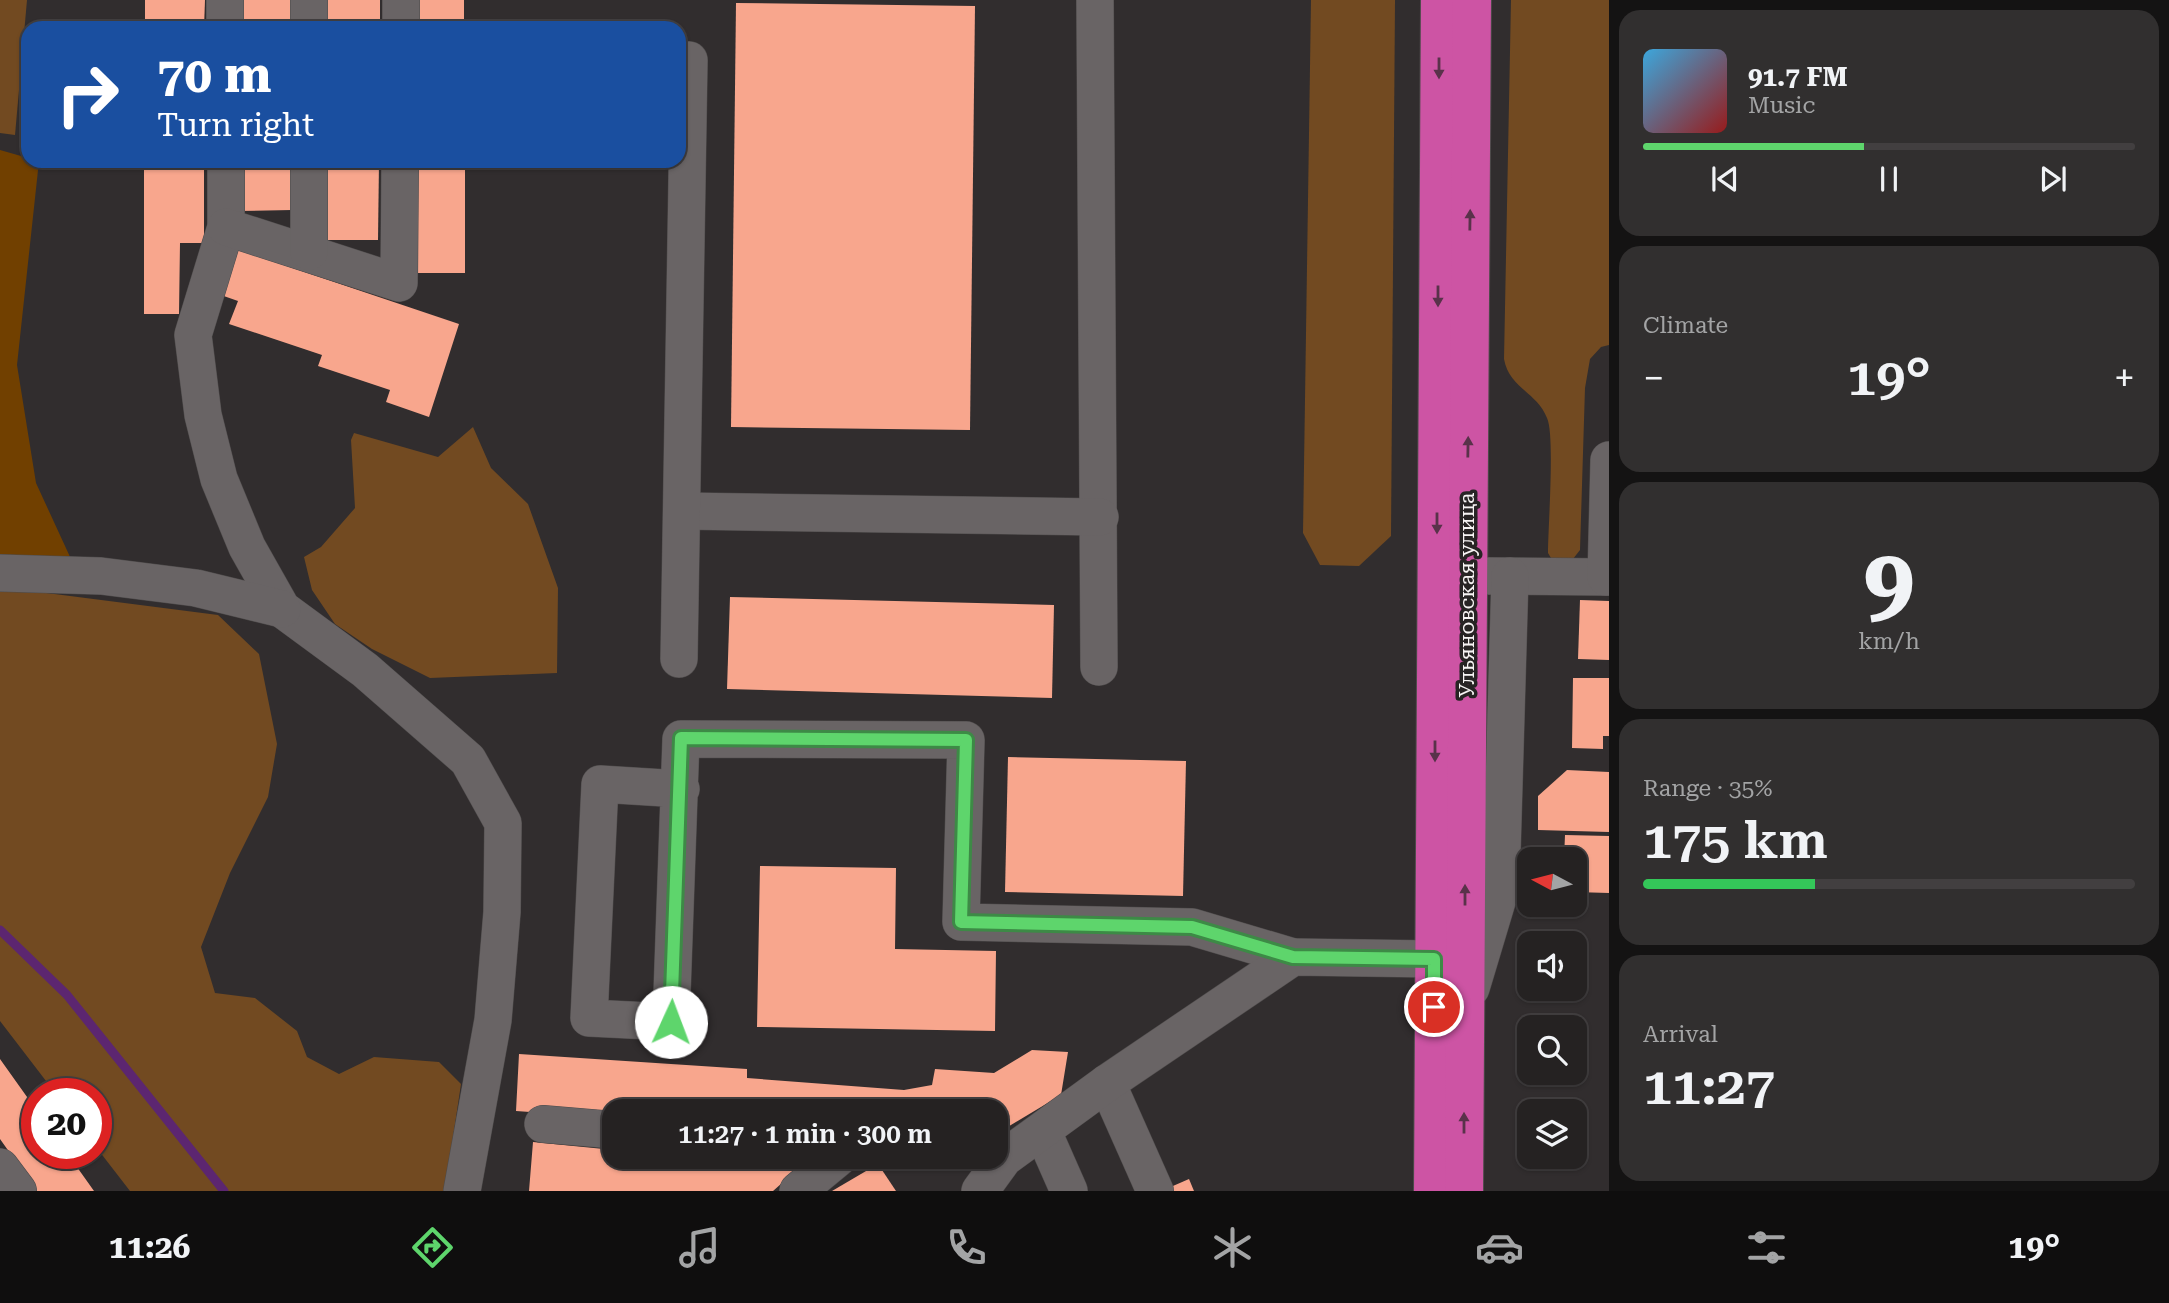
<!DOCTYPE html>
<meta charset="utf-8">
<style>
body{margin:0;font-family:"Roboto Serif",serif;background:#312f2f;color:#f1f3f6;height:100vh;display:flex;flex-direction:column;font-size:26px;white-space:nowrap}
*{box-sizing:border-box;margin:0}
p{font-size:23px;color:#a3a4a5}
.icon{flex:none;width:38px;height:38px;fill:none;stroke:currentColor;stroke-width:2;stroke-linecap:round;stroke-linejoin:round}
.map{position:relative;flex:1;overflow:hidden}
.panel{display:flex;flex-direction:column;gap:10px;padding:10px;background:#141313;width:560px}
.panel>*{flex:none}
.guide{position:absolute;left:21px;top:21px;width:665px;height:147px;border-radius:21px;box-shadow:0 2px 5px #0004,0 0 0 2px #423f40;background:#1a4fa0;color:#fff;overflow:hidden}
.needle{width:46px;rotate:277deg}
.buttons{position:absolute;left:1517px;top:847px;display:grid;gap:14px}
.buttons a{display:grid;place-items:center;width:70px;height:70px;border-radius:14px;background:#252222;box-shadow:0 2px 5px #0004,0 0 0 2px #423f40;font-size:35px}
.speed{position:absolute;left:21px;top:1078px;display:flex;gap:14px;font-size:35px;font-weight:700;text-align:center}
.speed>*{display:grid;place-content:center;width:91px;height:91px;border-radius:50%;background:#252222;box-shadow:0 2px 5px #0004,0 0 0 2px #423f40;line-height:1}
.speed .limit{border:10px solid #d22;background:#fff;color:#111}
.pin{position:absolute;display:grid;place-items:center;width:60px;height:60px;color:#fff;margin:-30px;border:4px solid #fff;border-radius:50%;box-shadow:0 2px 7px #0007}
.me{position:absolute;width:77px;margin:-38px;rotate:2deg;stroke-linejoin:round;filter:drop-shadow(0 0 5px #0008)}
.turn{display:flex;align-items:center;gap:24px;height:147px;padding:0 21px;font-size:32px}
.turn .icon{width:91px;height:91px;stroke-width:2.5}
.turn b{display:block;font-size:49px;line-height:60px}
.big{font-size:52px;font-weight:600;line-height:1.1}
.panel .tile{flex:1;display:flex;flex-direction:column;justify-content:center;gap:10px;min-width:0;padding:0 24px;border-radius:21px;background:#312f2f}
.panel .dial{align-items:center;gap:0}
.dial b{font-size:91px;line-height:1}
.song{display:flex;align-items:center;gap:21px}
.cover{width:84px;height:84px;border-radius:10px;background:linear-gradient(135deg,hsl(200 70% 55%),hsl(0 70% 35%))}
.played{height:7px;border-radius:4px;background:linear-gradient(90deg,#5ed56c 45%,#423f40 45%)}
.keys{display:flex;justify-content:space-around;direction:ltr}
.heat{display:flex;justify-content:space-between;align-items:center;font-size:38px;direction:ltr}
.charge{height:10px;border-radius:5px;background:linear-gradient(90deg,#34c759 35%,#423f40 0)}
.trip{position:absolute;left:602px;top:1099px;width:406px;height:70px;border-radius:21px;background:#252222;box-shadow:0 2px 5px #0004,0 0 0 2px #423f40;font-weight:600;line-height:70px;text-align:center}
.tab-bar{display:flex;height:112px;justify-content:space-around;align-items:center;background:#0f0e0e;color:#a3a4a5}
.tab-bar .icon{width:49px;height:49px}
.tab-bar .active{color:#5ed56c}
.tab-bar b{font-size:32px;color:#f1f3f6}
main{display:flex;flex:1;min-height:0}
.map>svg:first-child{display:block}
</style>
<main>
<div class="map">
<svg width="1609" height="1191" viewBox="0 0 1609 1191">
<rect width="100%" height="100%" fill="#312d2e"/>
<!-- green -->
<path fill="#714000" d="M 0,150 L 28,158 L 28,161 L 39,161 L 17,365 L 36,483 L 71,559 L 0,559 Z"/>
<!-- forest -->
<g fill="#724a21">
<path d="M 0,0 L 27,0 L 15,135 L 0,133 Z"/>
<path d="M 1311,0 L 1395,0 L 1391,536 L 1359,566 L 1320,565 L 1303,533 Z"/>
<path d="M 1511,0 L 1609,0 L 1609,345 L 1601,347 L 1590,359 L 1585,388 L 1580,550 L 1569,564 L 1554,563 L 1548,553 C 1548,528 1555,434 1547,418 C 1537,392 1509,388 1504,359 Z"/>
<path d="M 473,427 L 491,468 L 528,504 L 558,588 L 557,673 L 430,678 L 372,649 L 335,624 L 312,590 L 304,557 L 321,547 L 355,508 L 351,440 L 354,433 L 438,457 Z"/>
<path d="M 0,587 L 218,615 L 259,654 L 277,744 L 268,797 L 230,873 L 201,947 L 215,993 L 255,998 L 297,1031 L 307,1057 L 339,1074 L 374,1057 L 439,1062 L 461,1084 L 445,1191 L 130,1191 L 96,1147 L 96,1094 L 56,1094 L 0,1021 Z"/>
</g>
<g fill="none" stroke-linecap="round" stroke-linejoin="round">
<!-- stream -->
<path stroke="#5c2670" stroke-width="9" d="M 0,930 L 67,995 L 224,1191"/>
</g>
<!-- building -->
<g fill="#f8a68d">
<path d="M 145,0 L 205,0 L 204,28 L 145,28 Z"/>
<path d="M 234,0 L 290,0 L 291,28 L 235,28 Z"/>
<rect x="322" y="0" width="58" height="28"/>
<rect x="415" y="0" width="49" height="28"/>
<path d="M 736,3 L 975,6 L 970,430 L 731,427 Z"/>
<path d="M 144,161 L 204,161 L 204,243 L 180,243 L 179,314 L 144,314 Z"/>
<path d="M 236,161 L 292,161 L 292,210 L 237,211 Z"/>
<path d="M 321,161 L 379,161 L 378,240 L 321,240 Z"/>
<path d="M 415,161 L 465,161 L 465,273 L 416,273 Z"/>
<path d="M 233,248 L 459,324 L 429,417 L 386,402 L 390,390 L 318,366 L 322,355 L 229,324 L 238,301 L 218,294 Z"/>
<path d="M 730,597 L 1054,605 L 1052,698 L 727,689 Z"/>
<path d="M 1580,600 L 1609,601 L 1609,660 L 1578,659 Z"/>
<path d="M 1573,678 L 1609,678 L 1609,736 L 1603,736 L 1603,749 L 1572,748 Z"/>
<path d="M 1008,757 L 1186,761 L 1183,896 L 1005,892 Z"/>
<path d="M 1567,770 L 1609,772 L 1609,832 L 1538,830 L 1538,796 Z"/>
<path d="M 1565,835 L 1609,836 L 1609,893 L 1575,892 L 1575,859 L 1564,859 Z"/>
<path d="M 760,866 L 896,868 L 895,949 L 996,951 L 995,1031 L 757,1027 Z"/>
<path d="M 1032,1050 L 1068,1052 L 1061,1095 L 996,1134 L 996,1111 L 614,1111 L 614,1118 L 516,1111 L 519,1054 L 747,1069 L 747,1078 L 904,1090 L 932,1085 L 935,1069 L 994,1073 Z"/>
<path d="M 0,1059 L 37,1111 L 37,1153 L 67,1153 L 94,1191 L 37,1191 L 0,1139 Z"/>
<path d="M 533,1142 L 614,1150 L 614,1157 L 683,1157 L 799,1168 L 773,1191 L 529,1191 Z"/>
<path d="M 878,1164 L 896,1191 L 832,1191 Z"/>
<path d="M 1189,1179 L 1194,1191 L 1167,1191 L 1166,1189 Z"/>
</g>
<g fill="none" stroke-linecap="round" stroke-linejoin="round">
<defs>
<g id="minor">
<path d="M 225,0 L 225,28"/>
<path d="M 1095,0 L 1099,667"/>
<path d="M 309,28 L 309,0"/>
<path d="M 401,28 L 401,0"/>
<path d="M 226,161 L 226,227 L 193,335 L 203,415 L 219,479 L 247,547 L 282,609 L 365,670 L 468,760 L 503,823 L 502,912 L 493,1020 L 462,1191"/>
<path d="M 226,227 L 399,283 L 400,161"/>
<path d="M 309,252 L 309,161"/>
<path d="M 682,511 L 1100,517"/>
<path d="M 0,573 L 101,576 L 196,588 L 282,609"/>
<path d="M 1488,576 L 1609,577"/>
<path d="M 1606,577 L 1609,460"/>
<path d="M 679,659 L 689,60"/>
<path d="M 681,789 L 600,784 L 589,1018 L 671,1022 L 681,739 L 966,740 L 961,922 L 1192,927 L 1293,957"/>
<path d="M 1471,988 L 1501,888 L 1510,576"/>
<path d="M 1107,1083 L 1155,1191"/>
<path d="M 543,1124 L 614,1130"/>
<path d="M 1043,1132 L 1069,1191"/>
<path d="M 0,1167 L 18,1191"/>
<path d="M 798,1191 L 839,1157"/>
<path d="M 980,1191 L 1004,1158 L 1107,1083 L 1293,957 L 1434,959"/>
</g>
<g id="highway">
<path d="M 1433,1191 L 1440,0"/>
<path d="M 1464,1191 L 1472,0"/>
</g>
</defs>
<!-- minor casing -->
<use href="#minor" stroke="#4e4b4b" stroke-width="38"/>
<!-- highway casing -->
<use href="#highway" stroke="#4e4b4b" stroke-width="40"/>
<!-- minor -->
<use href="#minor" stroke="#696465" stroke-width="37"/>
<!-- highway -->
<use href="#highway" stroke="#cd54a4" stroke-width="38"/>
</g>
<!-- one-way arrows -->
<defs><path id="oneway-solid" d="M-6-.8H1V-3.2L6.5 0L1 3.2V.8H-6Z" transform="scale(1.75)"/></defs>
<g fill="#59324a">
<use href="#oneway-solid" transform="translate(1439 68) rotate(90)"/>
<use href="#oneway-solid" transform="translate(1470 220) rotate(-89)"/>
<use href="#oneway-solid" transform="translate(1438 296) rotate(90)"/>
<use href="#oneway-solid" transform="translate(1468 447) rotate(-89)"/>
<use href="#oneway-solid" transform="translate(1437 523) rotate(90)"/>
<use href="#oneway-solid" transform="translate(1435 751) rotate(90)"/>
<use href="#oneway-solid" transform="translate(1465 895) rotate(-90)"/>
<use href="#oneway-solid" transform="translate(1464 1123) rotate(-90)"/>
</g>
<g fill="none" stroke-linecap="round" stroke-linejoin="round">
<defs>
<path id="route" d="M 671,1022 L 681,738 L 966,740 L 961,922 L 1192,927 L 1293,957 L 1434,959 L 1434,1007"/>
</defs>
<!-- route casing -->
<use href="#route" stroke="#3d8a46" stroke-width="18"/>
<!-- route -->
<use href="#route" stroke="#5ed56c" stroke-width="12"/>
</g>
<g text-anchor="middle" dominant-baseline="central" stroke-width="7" stroke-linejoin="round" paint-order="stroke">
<!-- street labels -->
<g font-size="21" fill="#f7f4f4" stroke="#272424">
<text transform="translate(1467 595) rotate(-90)">Ульяновская улица</text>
</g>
</g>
</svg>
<div class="buttons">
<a><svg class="needle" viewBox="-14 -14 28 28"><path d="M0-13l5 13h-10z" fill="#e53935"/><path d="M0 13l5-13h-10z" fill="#a3a4a5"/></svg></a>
<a><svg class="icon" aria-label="sound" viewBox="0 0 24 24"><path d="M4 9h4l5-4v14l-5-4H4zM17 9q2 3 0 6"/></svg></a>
<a><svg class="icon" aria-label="search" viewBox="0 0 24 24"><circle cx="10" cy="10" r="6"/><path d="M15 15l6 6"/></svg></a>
<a><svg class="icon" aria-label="layers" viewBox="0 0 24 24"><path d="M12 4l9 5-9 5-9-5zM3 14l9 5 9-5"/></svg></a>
</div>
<div class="speed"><div class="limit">20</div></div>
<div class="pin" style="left:1434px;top:1007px;background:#d93025"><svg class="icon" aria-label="arrive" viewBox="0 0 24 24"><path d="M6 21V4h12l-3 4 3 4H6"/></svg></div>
<svg class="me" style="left:671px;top:1022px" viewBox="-20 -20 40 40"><circle r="19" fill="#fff"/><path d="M0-13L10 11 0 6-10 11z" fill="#5ed56c"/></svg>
<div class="trip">11:27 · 1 min · 300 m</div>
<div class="guide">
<div class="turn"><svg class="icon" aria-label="right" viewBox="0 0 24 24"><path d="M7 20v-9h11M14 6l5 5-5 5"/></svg><div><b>70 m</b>Turn right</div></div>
</div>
</div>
<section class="panel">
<div class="tile">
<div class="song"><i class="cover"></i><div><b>91.7 FM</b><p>Music</p></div></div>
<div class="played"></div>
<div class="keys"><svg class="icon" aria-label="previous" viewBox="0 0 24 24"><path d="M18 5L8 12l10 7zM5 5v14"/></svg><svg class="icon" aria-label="pause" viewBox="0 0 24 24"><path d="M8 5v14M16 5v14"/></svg><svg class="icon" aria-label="next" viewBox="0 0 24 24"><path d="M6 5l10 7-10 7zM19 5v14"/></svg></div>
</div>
<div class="tile"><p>Climate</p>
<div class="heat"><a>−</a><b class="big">19°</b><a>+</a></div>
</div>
<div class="tile dial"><b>9</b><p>km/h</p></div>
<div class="tile"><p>Range · 35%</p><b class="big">175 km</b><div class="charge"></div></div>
<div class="tile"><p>Arrival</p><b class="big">11:27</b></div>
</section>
</main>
<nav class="tab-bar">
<b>11:26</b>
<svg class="icon active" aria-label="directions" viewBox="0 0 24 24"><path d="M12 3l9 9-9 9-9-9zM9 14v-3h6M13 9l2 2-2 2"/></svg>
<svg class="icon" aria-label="music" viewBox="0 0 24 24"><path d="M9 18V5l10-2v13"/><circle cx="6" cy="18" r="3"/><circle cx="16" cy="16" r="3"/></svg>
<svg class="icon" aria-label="phone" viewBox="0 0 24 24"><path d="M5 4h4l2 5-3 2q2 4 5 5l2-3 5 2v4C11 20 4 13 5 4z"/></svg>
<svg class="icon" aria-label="climate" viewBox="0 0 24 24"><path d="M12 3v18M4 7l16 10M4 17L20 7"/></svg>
<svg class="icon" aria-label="car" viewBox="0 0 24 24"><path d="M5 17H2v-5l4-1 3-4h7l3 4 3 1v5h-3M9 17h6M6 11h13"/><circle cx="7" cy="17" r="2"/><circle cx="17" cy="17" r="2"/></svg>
<svg class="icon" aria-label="filters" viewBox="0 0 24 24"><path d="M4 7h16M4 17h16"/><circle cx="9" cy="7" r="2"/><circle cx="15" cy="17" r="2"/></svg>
<b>19°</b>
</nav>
